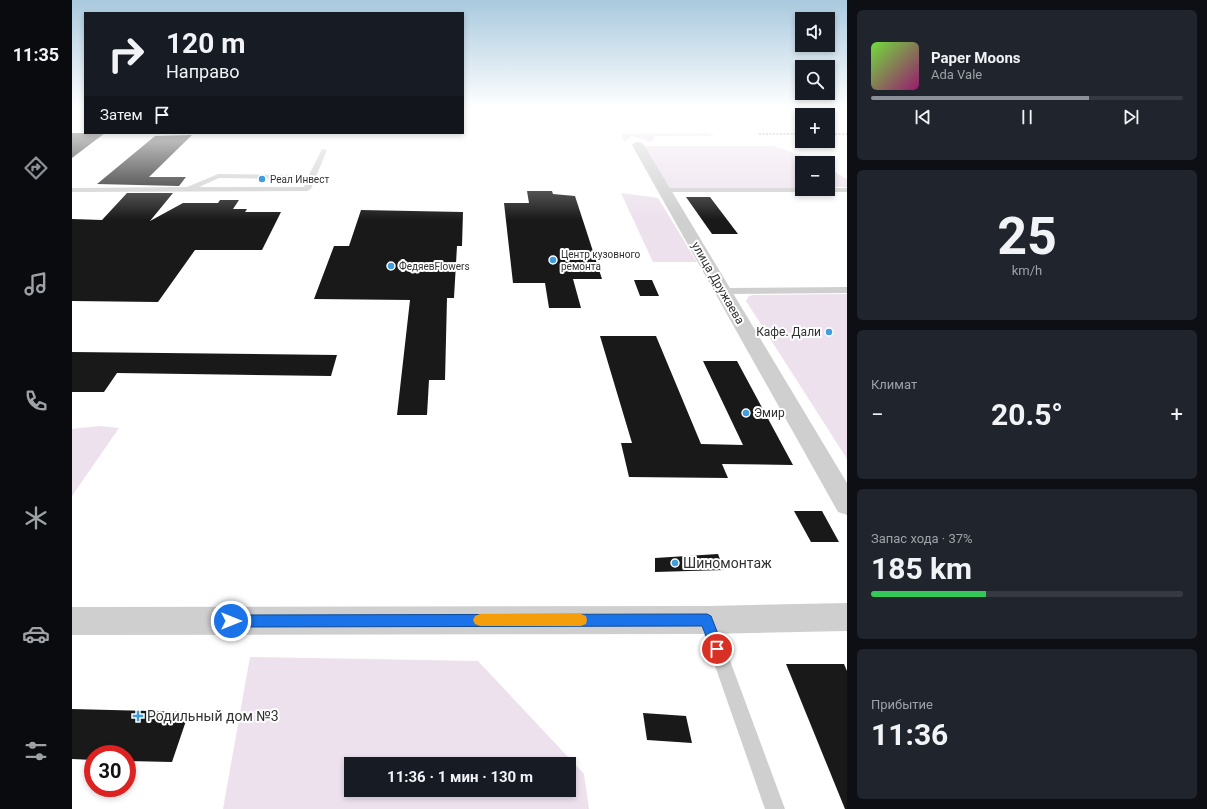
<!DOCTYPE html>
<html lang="ru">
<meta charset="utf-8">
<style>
body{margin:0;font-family:Roboto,sans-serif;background:#20242c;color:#f1f3f6;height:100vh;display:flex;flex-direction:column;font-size:15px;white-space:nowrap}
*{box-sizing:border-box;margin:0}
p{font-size:13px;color:#9ea1a6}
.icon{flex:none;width:22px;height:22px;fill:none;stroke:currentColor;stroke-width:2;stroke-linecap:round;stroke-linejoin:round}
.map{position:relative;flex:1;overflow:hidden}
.drawer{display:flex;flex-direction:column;gap:10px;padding:10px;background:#0d0f14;width:360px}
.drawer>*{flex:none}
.top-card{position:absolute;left:12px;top:12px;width:380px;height:122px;border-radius:0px;box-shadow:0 2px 6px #0003;background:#171b24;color:#f1f3f6;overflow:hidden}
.tools{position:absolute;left:723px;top:12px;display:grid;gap:8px}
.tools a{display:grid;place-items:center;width:40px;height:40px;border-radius:0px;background:#171b24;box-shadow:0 2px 6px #0003;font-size:20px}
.speed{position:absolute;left:12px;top:745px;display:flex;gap:8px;font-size:20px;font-weight:700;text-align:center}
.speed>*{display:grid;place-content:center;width:52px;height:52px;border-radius:50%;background:#171b24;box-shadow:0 2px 6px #0003;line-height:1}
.speed .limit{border:6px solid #d22;background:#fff;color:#111}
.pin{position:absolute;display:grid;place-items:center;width:34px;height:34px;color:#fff;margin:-17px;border:2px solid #fff;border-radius:50%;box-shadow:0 1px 4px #0007}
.me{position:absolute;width:44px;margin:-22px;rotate:90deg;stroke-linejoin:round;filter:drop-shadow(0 0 3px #0008)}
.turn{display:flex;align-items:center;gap:14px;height:84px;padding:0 16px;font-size:18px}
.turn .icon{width:52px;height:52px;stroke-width:2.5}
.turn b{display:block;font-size:28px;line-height:34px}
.then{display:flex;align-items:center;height:38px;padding:0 16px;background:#0003;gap:8px;font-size:15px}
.big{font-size:30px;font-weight:700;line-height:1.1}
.drawer .widget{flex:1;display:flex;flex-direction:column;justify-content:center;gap:6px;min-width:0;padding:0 14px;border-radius:6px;background:#20242c}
.drawer .dial{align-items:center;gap:0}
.dial b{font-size:52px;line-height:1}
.song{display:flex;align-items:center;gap:12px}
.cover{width:48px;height:48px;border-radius:6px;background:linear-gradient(135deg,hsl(100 70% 55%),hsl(320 70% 35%))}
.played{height:4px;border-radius:2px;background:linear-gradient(90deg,#8c9099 70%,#363941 70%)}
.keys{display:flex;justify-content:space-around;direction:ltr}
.heat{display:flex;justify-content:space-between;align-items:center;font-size:22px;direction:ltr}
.charge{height:6px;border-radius:3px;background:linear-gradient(90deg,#34c759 37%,#363941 0)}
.trip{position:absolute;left:272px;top:757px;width:232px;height:40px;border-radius:0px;background:#171b24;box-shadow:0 2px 6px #0003;font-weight:700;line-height:40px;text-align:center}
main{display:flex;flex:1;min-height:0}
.dock{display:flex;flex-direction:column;width:72px;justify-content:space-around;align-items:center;background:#090b0e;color:#9ea1a6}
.dock .icon{width:28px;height:28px}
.dock .active{color:#8c9099}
.dock b{font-size:18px;color:#f1f3f6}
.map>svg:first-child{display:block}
</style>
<main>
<nav class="dock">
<b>11:35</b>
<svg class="icon active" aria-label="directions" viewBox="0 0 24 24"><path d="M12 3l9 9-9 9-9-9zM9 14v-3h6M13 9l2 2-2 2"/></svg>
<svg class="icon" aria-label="music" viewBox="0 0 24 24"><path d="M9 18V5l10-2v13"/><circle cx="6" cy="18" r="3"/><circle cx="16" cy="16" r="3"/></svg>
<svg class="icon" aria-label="phone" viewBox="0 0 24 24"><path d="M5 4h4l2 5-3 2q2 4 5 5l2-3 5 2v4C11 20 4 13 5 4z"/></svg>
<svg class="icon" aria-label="climate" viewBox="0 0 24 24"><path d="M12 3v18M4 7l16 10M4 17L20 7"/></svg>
<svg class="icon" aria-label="car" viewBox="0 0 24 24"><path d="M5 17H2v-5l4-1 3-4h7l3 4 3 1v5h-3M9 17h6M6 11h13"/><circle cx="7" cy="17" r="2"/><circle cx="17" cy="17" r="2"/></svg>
<svg class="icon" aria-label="filters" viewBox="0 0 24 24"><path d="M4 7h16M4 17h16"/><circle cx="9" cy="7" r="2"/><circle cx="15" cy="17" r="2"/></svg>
</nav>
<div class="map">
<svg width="775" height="809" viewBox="0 0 775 809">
<rect width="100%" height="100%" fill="#fff"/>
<!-- green -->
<g fill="#ede1ed" fill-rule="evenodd">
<path d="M 637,133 L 643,136 L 583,136 L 579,142 L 560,136 L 552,142 L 550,134 Z"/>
<path d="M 571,146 L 701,146 L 729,155 L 746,163 L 730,163 L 730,188 L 596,189 Z"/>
<path d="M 756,168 L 775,179 L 775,187 L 756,187 Z"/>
<path d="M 549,193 L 586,198 L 625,262 L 581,262 Z"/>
<path d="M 775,294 L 775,459 L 674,301 L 677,296 L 682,295 Z"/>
<path d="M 27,426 L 47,428 L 0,496 L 0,429 Z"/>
<path d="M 178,657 L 406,661 L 512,774 L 517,809 L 151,809 ZM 279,764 L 497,764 L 497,790 L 279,790 Z"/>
</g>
<!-- building -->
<g fill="#191919">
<path d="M 0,133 L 33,133 L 0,158 Z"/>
<path d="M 120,135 L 77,177 L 114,177 L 107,186 L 25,184 L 83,136 Z"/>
<path d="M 455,191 L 480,191 L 481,194 L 503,196 L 530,279 L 501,279 L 509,308 L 477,308 L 473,283 L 441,283 L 432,203 L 457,203 Z"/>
<path d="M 55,193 L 101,193 L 78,221 L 111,203 L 146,203 L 148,200 L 167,200 L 161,209 L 175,209 L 173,212 L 209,212 L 190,250 L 123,250 L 86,302 L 0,301 L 0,219 L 30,220 Z"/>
<path d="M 614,197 L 638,197 L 666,234 L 640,234 Z"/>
<path d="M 289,210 L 391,212 L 390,246 L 385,246 L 382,298 L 375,298 L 373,380 L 357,380 L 355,415 L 325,415 L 338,300 L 242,299 L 262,246 L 277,246 Z"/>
<path d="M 562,280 L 580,280 L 587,296 L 568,296 Z"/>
<path d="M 528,336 L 584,336 L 629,444 L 671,445 L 631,361 L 665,361 L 721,465 L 650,464 L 656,478 L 557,477 L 549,443 L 560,443 Z"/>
<path d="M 0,352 L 265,355 L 259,376 L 45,373 L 32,392 L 0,392 Z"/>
<path d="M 722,511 L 750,511 L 767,542 L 739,542 Z"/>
<path d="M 646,554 L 652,570 L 583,572 L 583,558 Z"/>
<path d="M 714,664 L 772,664 L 775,671 L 775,809 L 773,809 Z"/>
<path d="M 0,709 L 117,712 L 100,762 L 55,761 L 55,754 L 21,754 L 21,760 L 0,759 Z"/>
<path d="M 571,713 L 614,716 L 620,743 L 575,740 Z"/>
</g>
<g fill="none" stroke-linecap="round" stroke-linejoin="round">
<!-- lane -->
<g fill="#cfcfcf" fill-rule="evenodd">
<path d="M 250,149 L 255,150 L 239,189 L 235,191 L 0,192 L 0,188 L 115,187 L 146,174 L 237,175 ZM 147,178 L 236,179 L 232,187 L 127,187 Z"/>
<path d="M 590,188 L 775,188 L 775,192 L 593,192 L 589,190 Z"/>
<path d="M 775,287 L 775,293 L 650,294 L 645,291 L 650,288 Z"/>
<path d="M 635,612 L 641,615 L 643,620 L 713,809 L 693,809 L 627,620 L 629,615 Z"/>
</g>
<!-- street -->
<g fill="#cfcfcf" fill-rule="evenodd">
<path d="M 566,142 L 570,143 L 572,145 L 775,483 L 775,515 L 766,512 L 560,145 L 562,143 Z"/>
<path d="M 775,603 L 775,631 L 635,634 L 0,635 L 0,607 L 635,606 Z"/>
</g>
<!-- rail -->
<g stroke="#878787" stroke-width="1.5" stroke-dasharray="2 1.5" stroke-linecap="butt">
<path d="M 687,134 L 730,134"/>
<path d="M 756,134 L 775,134"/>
</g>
</g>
<!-- sky -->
<linearGradient id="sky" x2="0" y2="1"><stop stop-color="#a9c9de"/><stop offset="0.49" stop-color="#fff"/><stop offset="1" stop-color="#fff" stop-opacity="0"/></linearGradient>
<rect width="775" height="220" fill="url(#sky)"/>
<!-- route -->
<path fill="#1a73e8" stroke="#114b97" d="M 635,614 L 639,616 L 652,649 L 650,653 L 645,655 L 641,653 L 630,626 L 159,627 L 154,625 L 153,621 L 154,617 L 159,615 Z"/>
<!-- slow -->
<path fill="#f59e0b" d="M 408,614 L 509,614 L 514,616 L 515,620 L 514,624 L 509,626 L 408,626 L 403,624 L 401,620 L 403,616 Z"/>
<!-- markers -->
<g fill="#3e9ede" stroke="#fff" stroke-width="1.5">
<circle cx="190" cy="179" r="4"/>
<circle cx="481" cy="260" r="4"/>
<circle cx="319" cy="266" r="4"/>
<circle cx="757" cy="332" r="4"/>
<circle cx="674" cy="413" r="4"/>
<circle cx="603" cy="563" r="4"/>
<path d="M64 710h4v4h4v4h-4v4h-4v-4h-4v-4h4z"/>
</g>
<g text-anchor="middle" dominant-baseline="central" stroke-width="4" stroke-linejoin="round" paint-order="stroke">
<!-- far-poi labels -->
<g font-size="10" fill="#323232" stroke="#fff" text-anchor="start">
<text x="198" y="179">Реал Инвест</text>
<text x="489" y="254">Центр кузовного<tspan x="489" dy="12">ремонта</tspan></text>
<text x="327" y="266">ФедяевFlowers</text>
</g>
<!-- street labels -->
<g font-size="12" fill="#323232" stroke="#fff">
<text transform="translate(646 283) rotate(60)">улица Дружаева</text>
</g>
<!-- poi labels -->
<g font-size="12" fill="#323232" stroke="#fff" text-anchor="end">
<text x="749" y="332">Кафе. Дали</text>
<text x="682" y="413" text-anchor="start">Эмир</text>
</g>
<!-- near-poi labels -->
<g font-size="14" fill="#323232" stroke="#fff" text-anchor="start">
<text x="611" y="563">Шиномонтаж</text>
<text x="75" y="716">Родильный дом №3</text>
</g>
</g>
</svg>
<div class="tools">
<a><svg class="icon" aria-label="sound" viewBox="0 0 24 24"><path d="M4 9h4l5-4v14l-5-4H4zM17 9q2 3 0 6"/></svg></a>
<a><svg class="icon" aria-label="search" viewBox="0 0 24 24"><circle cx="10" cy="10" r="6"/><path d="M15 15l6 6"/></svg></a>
<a>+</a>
<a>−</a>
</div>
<div class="speed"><div class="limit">30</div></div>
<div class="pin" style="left:645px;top:649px;background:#d93025"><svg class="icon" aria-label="arrive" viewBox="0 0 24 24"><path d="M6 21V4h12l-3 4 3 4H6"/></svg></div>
<svg class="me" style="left:159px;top:621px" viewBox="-20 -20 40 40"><circle r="17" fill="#1a73e8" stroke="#fff" stroke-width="3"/><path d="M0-11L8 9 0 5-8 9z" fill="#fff"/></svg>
<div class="trip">11:36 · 1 мин · 130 m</div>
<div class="top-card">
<div class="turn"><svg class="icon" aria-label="right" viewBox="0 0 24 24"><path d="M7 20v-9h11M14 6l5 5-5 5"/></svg><div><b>120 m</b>Направо</div></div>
<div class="then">Затем<svg class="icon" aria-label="arrive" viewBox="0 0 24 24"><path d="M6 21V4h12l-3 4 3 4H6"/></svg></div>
</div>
</div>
<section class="drawer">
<div class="widget">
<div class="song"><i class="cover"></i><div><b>Paper Moons</b><p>Ada Vale</p></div></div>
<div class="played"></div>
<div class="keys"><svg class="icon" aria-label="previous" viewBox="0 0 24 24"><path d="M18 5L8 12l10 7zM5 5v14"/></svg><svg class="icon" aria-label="pause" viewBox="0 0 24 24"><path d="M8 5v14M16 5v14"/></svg><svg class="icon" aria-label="next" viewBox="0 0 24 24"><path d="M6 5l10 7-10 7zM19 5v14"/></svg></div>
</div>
<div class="widget dial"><b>25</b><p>km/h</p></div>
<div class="widget"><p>Климат</p>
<div class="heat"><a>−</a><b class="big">20.5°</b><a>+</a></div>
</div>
<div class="widget"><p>Запас хода · 37%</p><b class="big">185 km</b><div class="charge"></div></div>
<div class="widget"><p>Прибытие</p><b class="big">11:36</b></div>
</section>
</main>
